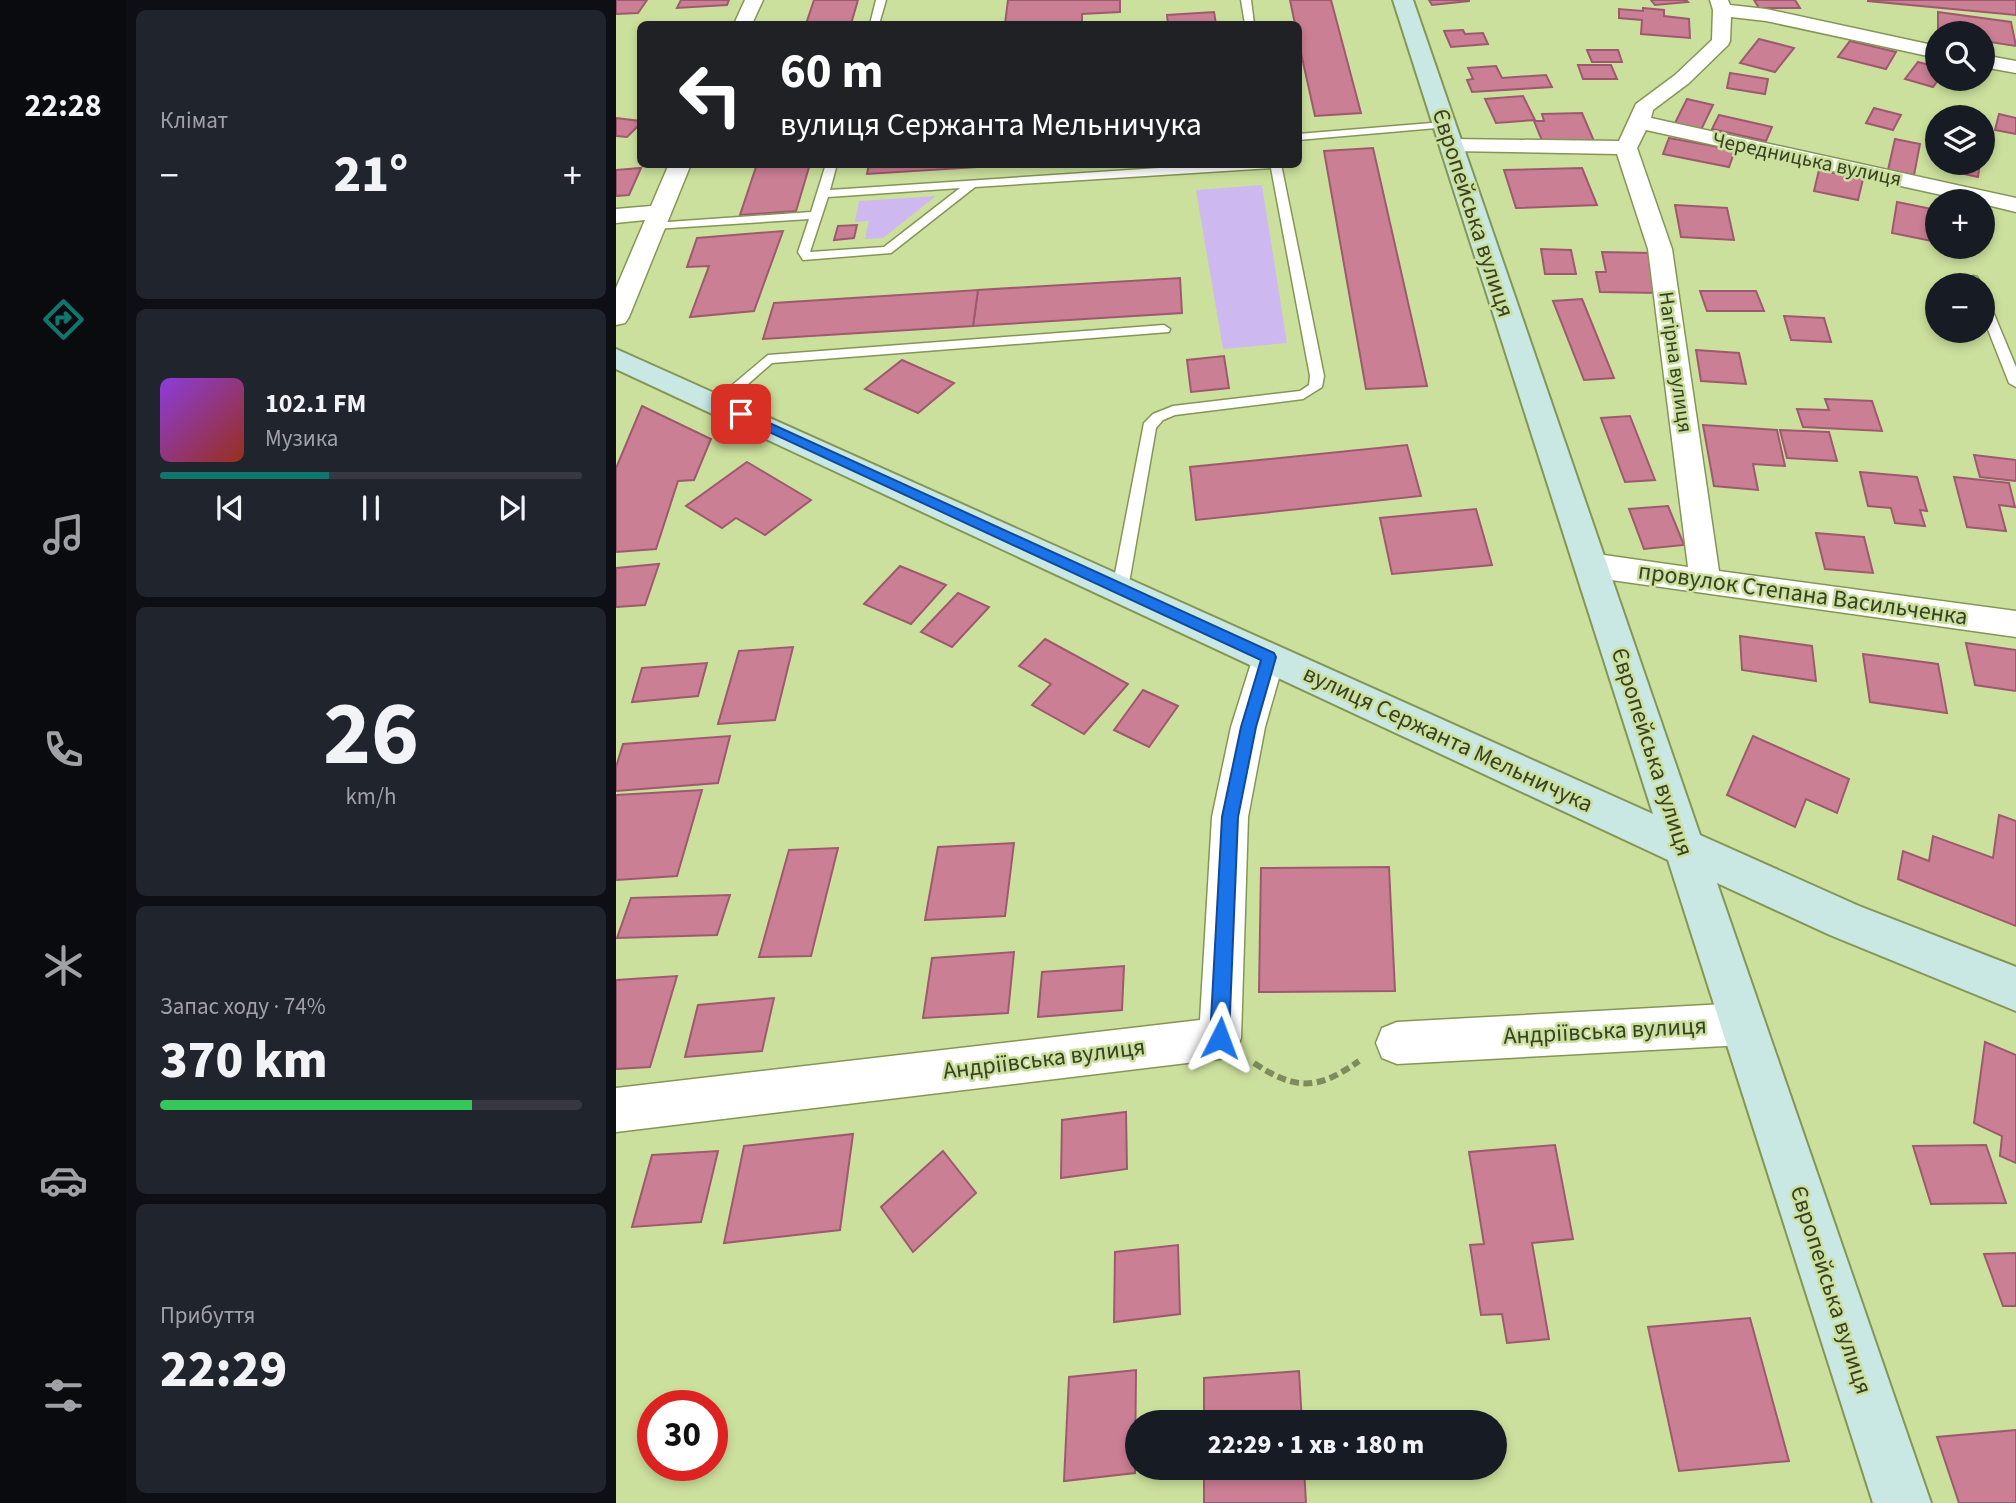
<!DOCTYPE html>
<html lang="uk">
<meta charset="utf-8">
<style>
body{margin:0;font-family:"Source Sans 3",sans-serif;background:#20242c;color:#f1f3f6;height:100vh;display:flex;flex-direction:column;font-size:26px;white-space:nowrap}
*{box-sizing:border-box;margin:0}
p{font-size:23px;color:#9ea1a6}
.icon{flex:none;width:38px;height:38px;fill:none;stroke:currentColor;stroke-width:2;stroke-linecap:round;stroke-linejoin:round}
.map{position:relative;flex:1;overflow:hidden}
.drawer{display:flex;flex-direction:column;gap:10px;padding:10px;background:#0d0f14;width:490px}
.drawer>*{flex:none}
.guide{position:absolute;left:21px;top:21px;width:665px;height:147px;border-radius:10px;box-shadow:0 4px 10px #0003;background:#202124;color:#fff;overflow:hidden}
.buttons{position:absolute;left:1309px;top:21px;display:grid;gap:14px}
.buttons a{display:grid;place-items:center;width:70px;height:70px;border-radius:50%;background:#171b24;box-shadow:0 4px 10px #0003;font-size:35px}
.speed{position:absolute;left:21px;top:1390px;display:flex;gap:14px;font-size:35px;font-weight:700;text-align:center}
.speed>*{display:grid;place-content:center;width:91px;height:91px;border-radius:50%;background:#171b24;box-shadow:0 4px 10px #0003;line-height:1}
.speed .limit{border:10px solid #d22;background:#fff;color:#111}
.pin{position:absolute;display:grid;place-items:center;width:60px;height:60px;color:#fff;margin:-30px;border-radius:14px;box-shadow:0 4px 10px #0006}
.me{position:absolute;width:77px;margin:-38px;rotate:3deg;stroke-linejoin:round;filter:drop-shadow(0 0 5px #0008)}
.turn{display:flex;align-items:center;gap:24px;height:147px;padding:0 28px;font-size:32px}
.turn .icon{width:91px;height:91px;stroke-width:2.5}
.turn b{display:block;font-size:49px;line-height:60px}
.big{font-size:52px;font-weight:800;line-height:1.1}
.drawer .card{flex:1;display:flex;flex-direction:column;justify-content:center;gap:10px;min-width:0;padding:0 24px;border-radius:10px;background:#20242c}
.drawer .dial{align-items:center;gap:0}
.dial b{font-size:91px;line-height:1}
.song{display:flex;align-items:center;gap:21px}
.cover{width:84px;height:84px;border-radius:10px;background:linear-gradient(135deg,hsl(270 70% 55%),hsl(10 70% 35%))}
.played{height:7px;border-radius:4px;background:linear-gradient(90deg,#0f766e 40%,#363941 40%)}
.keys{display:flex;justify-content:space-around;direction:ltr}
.heat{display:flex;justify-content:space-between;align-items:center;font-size:38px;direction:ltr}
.charge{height:10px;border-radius:5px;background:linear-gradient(90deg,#34c759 74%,#363941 0)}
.trip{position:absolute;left:509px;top:1410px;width:382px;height:70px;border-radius:35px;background:#171b24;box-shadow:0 4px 10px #0003;font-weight:800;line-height:70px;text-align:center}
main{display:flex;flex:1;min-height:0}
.tab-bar{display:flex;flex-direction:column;width:126px;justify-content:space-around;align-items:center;background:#090b0e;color:#9ea1a6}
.tab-bar .icon{width:49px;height:49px}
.tab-bar .current{color:#0f766e}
.tab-bar b{font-size:32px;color:#f1f3f6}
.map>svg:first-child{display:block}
</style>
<main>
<nav class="tab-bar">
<b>22:28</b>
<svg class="icon current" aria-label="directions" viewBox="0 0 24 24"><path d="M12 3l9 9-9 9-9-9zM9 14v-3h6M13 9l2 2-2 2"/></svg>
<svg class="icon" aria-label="music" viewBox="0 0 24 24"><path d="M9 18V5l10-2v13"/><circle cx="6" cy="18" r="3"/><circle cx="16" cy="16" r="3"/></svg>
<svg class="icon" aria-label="phone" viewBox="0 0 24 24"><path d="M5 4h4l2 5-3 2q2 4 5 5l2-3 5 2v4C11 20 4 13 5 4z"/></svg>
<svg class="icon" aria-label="climate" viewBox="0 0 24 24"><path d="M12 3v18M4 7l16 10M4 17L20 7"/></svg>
<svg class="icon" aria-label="car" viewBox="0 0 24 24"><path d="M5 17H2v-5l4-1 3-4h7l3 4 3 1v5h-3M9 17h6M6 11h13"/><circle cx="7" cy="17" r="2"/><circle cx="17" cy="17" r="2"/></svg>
<svg class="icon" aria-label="filters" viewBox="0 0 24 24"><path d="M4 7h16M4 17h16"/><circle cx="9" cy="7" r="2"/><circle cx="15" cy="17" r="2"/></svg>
</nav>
<section class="drawer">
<div class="card"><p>Клімат</p>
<div class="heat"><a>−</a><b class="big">21°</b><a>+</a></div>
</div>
<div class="card">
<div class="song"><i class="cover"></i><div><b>102.1 FM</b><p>Музика</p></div></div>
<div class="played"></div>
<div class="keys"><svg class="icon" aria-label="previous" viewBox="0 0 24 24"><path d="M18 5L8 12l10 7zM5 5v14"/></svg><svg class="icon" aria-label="pause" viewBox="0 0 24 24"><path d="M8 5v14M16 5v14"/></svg><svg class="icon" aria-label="next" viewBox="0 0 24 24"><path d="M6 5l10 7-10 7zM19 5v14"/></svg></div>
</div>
<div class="card dial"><b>26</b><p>km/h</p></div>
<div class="card"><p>Запас ходу · 74%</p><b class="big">370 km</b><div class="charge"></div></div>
<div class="card"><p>Прибуття</p><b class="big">22:29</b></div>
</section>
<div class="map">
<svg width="1400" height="1503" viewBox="0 0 1400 1503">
<rect width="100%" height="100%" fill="#cce09d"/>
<!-- green -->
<g fill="#cdb8ef">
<path d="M 646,185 L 671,343 L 607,349 L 580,190 Z"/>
<path d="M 320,196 L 267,238 L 249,239 L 253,221 L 239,222 L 243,201 Z"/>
</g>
<!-- building -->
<g fill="#cb7f94" stroke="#9d5a6e" stroke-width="2">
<path d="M 0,0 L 31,0 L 22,13 L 0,14 Z"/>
<path d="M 65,0 L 113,0 L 111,5 L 61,8 Z"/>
<path d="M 198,0 L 242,0 L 235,24 L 190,24 Z"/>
<path d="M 392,0 L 504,0 L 504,12 L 466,14 L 466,24 L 389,24 Z"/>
<path d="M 674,0 L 715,0 L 745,113 L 699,116 L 682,40 L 682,24 L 679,24 Z"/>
<path d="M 813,0 L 853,0 L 853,1 L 816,5 Z"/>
<path d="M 1035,0 L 1070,0 L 1072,2 L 1039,5 Z"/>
<path d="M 1138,0 L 1179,0 L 1184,8 L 1143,8 Z"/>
<path d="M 1252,0 L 1400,0 L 1400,15 L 1252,1 Z"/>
<path d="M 1027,8 L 1048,10 L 1048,16 L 1073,19 L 1074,38 L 1025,34 L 1026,20 L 1003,18 L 1003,9 L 1027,11 Z"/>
<path d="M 598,12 L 600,24 L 552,24 L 551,15 Z"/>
<path d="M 1322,12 L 1395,22 L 1400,46 L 1367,41 L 1367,33 L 1322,33 Z"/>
<path d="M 847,30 L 849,34 L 867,33 L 872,44 L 835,47 L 828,31 Z"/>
<path d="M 1143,39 L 1178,48 L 1159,72 L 1124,63 Z"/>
<path d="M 1234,41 L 1280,52 L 1270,69 L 1222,57 Z"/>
<path d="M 971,50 L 1002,50 L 1006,62 L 976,62 Z"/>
<path d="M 1302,62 L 1321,67 L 1323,79 L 1317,87 L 1289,79 Z"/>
<path d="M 962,65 L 995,65 L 1001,79 L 967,79 Z"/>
<path d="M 880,66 L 886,78 L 930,75 L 936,87 L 856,92 L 851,80 L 857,79 L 852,68 Z"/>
<path d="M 1114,73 L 1152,79 L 1149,94 L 1111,88 Z"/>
<path d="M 907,96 L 919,120 L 880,123 L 869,99 Z"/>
<path d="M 1071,99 L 1097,105 L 1085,130 L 1058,125 Z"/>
<path d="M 1258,108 L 1285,115 L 1277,130 L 1250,123 Z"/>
<path d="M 966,113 L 978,141 L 927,143 L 918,121 L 928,121 L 926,114 Z"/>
<path d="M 1383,114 L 1400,118 L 1400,134 L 1379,130 Z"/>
<path d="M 1103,115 L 1156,127 L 1150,141 L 1096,129 Z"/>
<path d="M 0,118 L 24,121 L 24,124 L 11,137 L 0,136 Z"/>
<path d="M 1053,138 L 1119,150 L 1113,167 L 1047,154 Z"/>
<path d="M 1279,139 L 1304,144 L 1298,175 L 1272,170 Z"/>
<path d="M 757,148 L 811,386 L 750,389 L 708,151 Z"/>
<path d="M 1337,163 L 1364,163 L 1362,177 L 1335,171 Z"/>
<path d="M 141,164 L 194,164 L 180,211 L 124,215 Z"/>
<path d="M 253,164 L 410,164 L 251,174 Z"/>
<path d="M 25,168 L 13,195 L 0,196 L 0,170 Z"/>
<path d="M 966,168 L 981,205 L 900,208 L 888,170 Z"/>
<path d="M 1203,170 L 1247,179 L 1242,200 L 1198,191 Z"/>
<path d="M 1281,202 L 1321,210 L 1321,242 L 1276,233 Z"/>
<path d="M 1059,205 L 1111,208 L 1118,240 L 1065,237 Z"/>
<path d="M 241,225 L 238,238 L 218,240 L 222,226 Z"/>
<path d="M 167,231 L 138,311 L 74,317 L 93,266 L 71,267 L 81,238 Z"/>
<path d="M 925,249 L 955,250 L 960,274 L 929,274 Z"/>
<path d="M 986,252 L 1035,253 L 1044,293 L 984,292 L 980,272 L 990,272 Z"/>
<path d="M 564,278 L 566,313 L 357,326 L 362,290 Z"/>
<path d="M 362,290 L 357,326 L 147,339 L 158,303 Z"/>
<path d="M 1084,291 L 1140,291 L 1148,311 L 1091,311 Z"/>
<path d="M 966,299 L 998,378 L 968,380 L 937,301 Z"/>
<path d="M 1168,316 L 1208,318 L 1215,342 L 1175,340 Z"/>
<path d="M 1080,350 L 1123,353 L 1130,384 L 1085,381 Z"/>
<path d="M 608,356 L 613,388 L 575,392 L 571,360 Z"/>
<path d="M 286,360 L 338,383 L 302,413 L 249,389 Z"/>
<path d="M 1209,399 L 1256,401 L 1266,431 L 1187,427 L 1181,409 L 1213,410 Z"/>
<path d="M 26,406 L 95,439 L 78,480 L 62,481 L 40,549 L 0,552 L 0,468 Z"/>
<path d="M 1014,416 L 1039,480 L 1009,482 L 985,418 Z"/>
<path d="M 1087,425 L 1161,430 L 1169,466 L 1137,464 L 1142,490 L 1098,486 Z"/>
<path d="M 1164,430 L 1213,432 L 1221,461 L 1171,458 Z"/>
<path d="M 791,445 L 805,496 L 580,520 L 574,467 Z"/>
<path d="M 1358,455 L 1400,460 L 1400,481 L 1364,477 Z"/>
<path d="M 131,462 L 195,500 L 149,535 L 120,518 L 106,528 L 70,506 Z"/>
<path d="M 1244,472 L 1301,477 L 1311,511 L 1304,510 L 1309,526 L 1279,523 L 1275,508 L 1252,506 Z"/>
<path d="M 1338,477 L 1393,483 L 1399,507 L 1383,505 L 1390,531 L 1351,527 Z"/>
<path d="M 1052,506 L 1068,545 L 1028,549 L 1013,509 Z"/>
<path d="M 860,509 L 876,565 L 776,574 L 764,518 Z"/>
<path d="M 1200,533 L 1248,537 L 1257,573 L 1209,569 Z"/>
<path d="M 43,564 L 29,605 L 0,607 L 0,568 Z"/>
<path d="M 284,566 L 330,585 L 295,624 L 248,604 Z"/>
<path d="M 342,593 L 373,607 L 336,647 L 305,632 Z"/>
<path d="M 1124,636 L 1196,646 L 1200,681 L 1126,670 Z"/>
<path d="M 429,639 L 512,684 L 468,734 L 416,705 L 435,684 L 403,666 Z"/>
<path d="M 1350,643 L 1400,650 L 1400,691 L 1359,685 Z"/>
<path d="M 177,647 L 159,720 L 102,724 L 123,651 Z"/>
<path d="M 1247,654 L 1322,664 L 1331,713 L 1254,702 Z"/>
<path d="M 91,663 L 82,696 L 16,702 L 26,668 Z"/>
<path d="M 527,690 L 562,706 L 533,747 L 498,730 Z"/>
<path d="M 114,736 L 102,783 L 0,791 L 0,767 L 7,744 Z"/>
<path d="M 1137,736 L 1233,779 L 1221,813 L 1190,799 L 1179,827 L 1111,795 Z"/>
<path d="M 86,790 L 61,876 L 0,880 L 0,795 Z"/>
<path d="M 1383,815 L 1400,821 L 1400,926 L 1282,879 L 1287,851 L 1313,861 L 1317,836 L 1377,858 Z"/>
<path d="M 398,843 L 389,916 L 309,920 L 322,847 Z"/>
<path d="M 222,848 L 195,956 L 143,957 L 173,850 Z"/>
<path d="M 773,867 L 779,991 L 643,992 L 645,868 Z"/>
<path d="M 114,895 L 101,935 L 1,938 L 15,898 Z"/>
<path d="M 398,952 L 392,1013 L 307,1018 L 316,958 Z"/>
<path d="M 508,966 L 506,1010 L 422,1017 L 426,972 Z"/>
<path d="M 61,976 L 34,1067 L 0,1069 L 0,980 Z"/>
<path d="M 158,998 L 146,1051 L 69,1057 L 82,1005 Z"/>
<path d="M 1369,1042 L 1400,1055 L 1400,1163 L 1384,1156 L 1386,1136 L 1358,1123 Z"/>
<path d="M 510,1112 L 511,1169 L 445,1178 L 446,1120 Z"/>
<path d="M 237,1134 L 224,1230 L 108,1243 L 128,1146 Z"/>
<path d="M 939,1145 L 957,1239 L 916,1243 L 933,1339 L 891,1343 L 886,1314 L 865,1315 L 854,1245 L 868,1244 L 853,1152 Z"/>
<path d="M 1370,1145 L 1390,1203 L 1315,1204 L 1297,1146 Z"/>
<path d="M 102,1151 L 85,1222 L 16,1227 L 36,1155 Z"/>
<path d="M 327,1151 L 360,1193 L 297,1252 L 265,1207 Z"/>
<path d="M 562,1245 L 564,1314 L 498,1322 L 499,1252 Z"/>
<path d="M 1400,1253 L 1400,1306 L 1387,1306 L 1368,1254 Z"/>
<path d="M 1134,1318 L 1173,1461 L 1063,1471 L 1032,1327 Z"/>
<path d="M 520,1370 L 519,1473 L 448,1481 L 453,1377 Z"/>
<path d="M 683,1371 L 686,1423 L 588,1423 L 588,1378 Z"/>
<path d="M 1400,1430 L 1400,1503 L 1343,1503 L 1321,1437 Z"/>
<path d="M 588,1468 L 688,1468 L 690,1503 L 588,1503 Z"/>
</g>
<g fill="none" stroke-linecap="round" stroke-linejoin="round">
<defs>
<g id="lane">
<path d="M 260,0 L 270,0 L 263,24 L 254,24 Z"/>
<path d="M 625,0 L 635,0 L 638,24 L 629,24 Z"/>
<path d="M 828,122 L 832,123 L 832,127 L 682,140 L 682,134 Z"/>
<path d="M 210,164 L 221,164 L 214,190 L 603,164 L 665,164 L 708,376 L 706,387 L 687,399 L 559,415 L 547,420 L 540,428 L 512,589 L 504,595 L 498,593 L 496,589 L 528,423 L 537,414 L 557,406 L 684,391 L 693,385 L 694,376 L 655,168 L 359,187 L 275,253 L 187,260 L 182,252 L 193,219 L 38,229 L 32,226 L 38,223 L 195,212 ZM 344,188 L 268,247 L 194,252 L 212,197 Z"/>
<path d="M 1357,276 L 1361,277 L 1366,285 L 1354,285 L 1351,280 Z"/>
<path d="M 1367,298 L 1373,302 L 1400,367 L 1400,387 L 1393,383 L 1367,317 Z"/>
<path d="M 548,325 L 554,329 L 553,332 L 156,363 L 107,406 L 97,406 L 95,403 L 152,355 Z"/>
</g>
<g id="street">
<path d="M 129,0 L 147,0 L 136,24 L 118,24 Z"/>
<path d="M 1094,0 L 1112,0 L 1114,5 L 1150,9 L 1321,46 L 1321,58 L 1150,21 L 1115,17 L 1114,41 L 1112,45 L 1073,83 L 1037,110 L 1035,118 L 1400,198 L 1400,212 L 1367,204 L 1367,201 L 1353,201 L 1030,130 L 1021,148 L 1056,249 L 1103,571 L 1400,611 L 1400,637 L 974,577 L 963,573 L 959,565 L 963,557 L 974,553 L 1072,567 L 1032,249 L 1001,154 L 835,151 L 827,150 L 824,145 L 827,140 L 835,139 L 1003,141 L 1020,104 L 1059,75 L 1096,40 L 1097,10 Z"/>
<path d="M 1367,55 L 1400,61 L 1400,73 L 1367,67 Z"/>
<path d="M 53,164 L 75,164 L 13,317 L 9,323 L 0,325 L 0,288 L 29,220 L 0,223 L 0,209 L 35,206 Z"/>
<path d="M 653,644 L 665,648 L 669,657 L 649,727 L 632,817 L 625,1038 L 619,1053 L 604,1059 L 0,1132 L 0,1088 L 584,1020 L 596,817 L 615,727 L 637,657 L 641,648 Z"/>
<path d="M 1127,1003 L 1142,1009 L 1148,1024 L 1142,1039 L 1127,1045 L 781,1064 L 766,1058 L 760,1043 L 766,1028 L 781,1022 Z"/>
</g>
<path id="secondary" d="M 777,0 L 797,0 L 1084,835 L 1243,906 L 1400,967 L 1400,1011 L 1214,935 L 1101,883 L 1315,1503 L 1257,1503 L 1052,860 L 0,369 L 0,349 L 1037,814 Z"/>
</defs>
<!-- lane casing -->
<use href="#lane" stroke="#849656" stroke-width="3"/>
<!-- street casing -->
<use href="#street" stroke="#849656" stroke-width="3"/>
<!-- secondary casing -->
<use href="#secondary" stroke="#849656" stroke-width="4"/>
<!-- path -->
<path stroke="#7d8b5d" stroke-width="6" stroke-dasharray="9 4.5" stroke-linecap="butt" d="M 638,1063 C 680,1091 702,1090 743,1061"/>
<!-- lane -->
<use href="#lane" fill="#fff" fill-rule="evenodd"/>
<!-- street -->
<use href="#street" fill="#fff" fill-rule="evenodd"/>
<!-- secondary -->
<use href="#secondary" fill="#c9e8e3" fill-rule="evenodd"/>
</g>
<!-- route -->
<path fill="#1a73e8" stroke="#114b97" stroke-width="2" d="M 125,410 L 658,653 L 660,657 L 640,727 L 622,817 L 613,1038 L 610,1045 L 604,1048 L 597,1045 L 594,1038 L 606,817 L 625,727 L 645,660 L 121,417 L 119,414 Z"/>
<g text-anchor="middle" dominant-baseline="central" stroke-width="5" stroke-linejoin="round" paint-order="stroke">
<!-- far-street labels -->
<g font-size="21" fill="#384025" stroke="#cce09d">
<text transform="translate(1191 159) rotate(12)">Чередницька вулиця</text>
<text transform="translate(1060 362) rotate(82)">Нагірна вулиця</text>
</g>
<!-- street labels -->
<g font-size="24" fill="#384025" stroke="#cce09d">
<text transform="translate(857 213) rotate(72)">Європейська вулиця</text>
<text transform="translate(1187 594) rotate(8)">провулок Степана Васильченка</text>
<text transform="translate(832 739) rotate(25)">вулиця Сержанта Мельничука</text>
<text transform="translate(1036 752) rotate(72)">Європейська вулиця</text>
<text transform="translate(989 1031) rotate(-3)">Андріївська вулиця</text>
<text transform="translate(428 1059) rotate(-7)">Андріївська вулиця</text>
<text transform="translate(1215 1290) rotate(72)">Європейська вулиця</text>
</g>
</g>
</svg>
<div class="buttons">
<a><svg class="icon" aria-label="search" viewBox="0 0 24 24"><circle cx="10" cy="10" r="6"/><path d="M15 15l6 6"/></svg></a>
<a><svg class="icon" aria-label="layers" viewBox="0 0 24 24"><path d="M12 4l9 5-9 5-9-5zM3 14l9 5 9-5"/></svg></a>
<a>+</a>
<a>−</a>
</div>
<div class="speed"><div class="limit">30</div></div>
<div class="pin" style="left:125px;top:414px;background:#d93025"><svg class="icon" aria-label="arrive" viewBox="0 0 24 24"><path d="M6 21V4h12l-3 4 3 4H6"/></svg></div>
<svg class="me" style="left:604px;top:1038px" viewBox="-20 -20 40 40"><path d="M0-17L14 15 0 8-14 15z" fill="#1a73e8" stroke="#fff" stroke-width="4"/></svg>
<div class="trip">22:29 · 1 хв · 180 m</div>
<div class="guide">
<div class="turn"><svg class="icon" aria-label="left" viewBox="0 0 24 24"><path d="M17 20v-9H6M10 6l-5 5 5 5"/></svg><div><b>60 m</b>вулиця Сержанта Мельничука</div></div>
</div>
</div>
</main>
